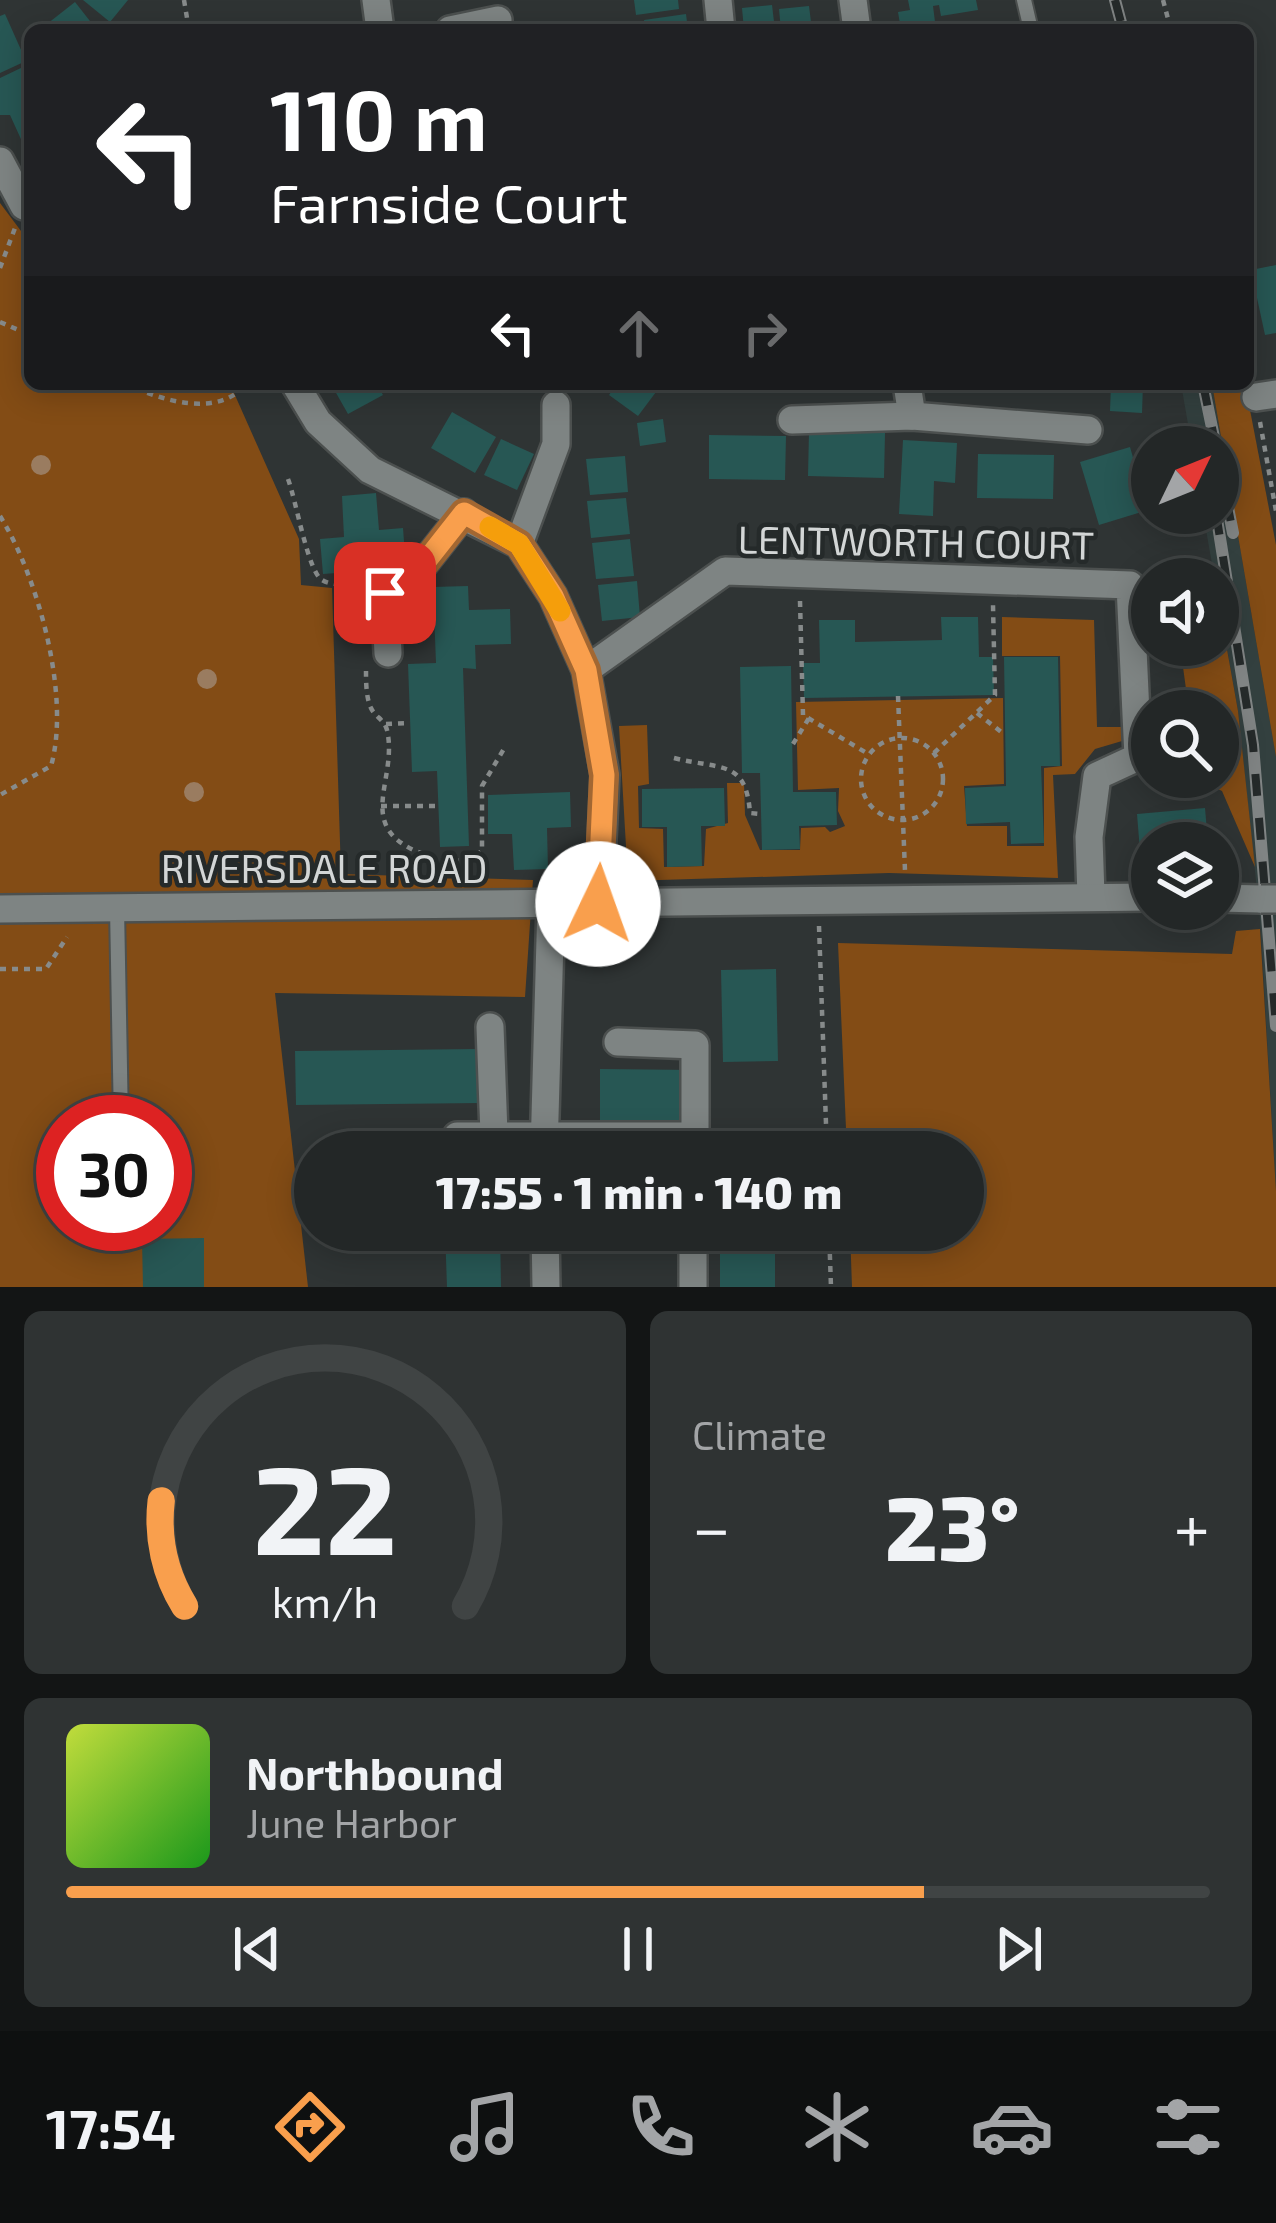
<!DOCTYPE html>
<meta charset="utf-8">
<style>
body{margin:0;font-family:"Exo 2",sans-serif;background:#2f3333;color:#f1f3f6;height:100vh;display:flex;flex-direction:column;font-size:45px;white-space:nowrap}
*{box-sizing:border-box;margin:0}
p{font-size:39px;color:#a3a5a7}
.icon{flex:none;width:66px;height:66px;fill:none;stroke:currentColor;stroke-width:2;stroke-linecap:round;stroke-linejoin:round}
.map{position:relative;height:1287px;overflow:hidden}
.panel{display:flex;flex-direction:column;gap:24px;padding:24px;background:#131515;flex:1}
.panel>*{flex:none}
.guide{position:absolute;left:24px;top:24px;width:1230px;height:366px;border-radius:18px;box-shadow:0 6px 30px #0003,0 0 0 3px #404444;background:#202124;color:#fff;overflow:hidden}
.needle{width:78px;rotate:47deg}
.fabs{position:absolute;left:1131px;top:426px;display:grid;gap:24px}
.fabs a{display:grid;place-items:center;width:108px;height:108px;border-radius:50%;background:#232727;box-shadow:0 6px 30px #0003,0 0 0 3px #404444;font-size:60px}
.speed{position:absolute;left:36px;top:1095px;display:flex;gap:24px;font-size:60px;font-weight:700;text-align:center}
.speed>*{display:grid;place-content:center;width:156px;height:156px;border-radius:50%;background:#232727;box-shadow:0 6px 30px #0003,0 0 0 3px #404444;line-height:1}
.speed .limit{border:18px solid #d22;background:#fff;color:#111}
.pin{position:absolute;display:grid;place-items:center;width:102px;height:102px;color:#fff;margin:-51px;border-radius:24px;box-shadow:0 6px 18px #0006}
.me{position:absolute;width:132px;margin:-66px;rotate:3deg;stroke-linejoin:round;filter:drop-shadow(0 0 9px #0008)}
.turn{display:flex;align-items:center;gap:42px;height:252px;padding:0 48px;font-size:54px}
.turn .icon{width:156px;height:156px;stroke-width:2.5}
.turn b{display:block;font-size:84px;line-height:102px}
.lanes{display:flex;align-items:center;height:114px;padding:0 48px;background:#0003;justify-content:center;gap:60px;direction:ltr}
.lanes .off{opacity:.35}
.big{font-size:90px;font-weight:800;line-height:1.1}
.panel .tile{flex:1;display:flex;flex-direction:column;justify-content:center;gap:18px;min-width:0;padding:0 42px;border-radius:18px;background:#2f3333}
.panel .dial{align-items:center;gap:0}
.dial svg{height:312px;overflow:visible;fill:none;stroke:#404444;stroke-width:7;stroke-linecap:round;text-anchor:middle}
.dial text{fill:#f1f3f6;stroke:none}
.song{display:flex;align-items:center;gap:36px}
.cover{width:144px;height:144px;border-radius:18px;background:linear-gradient(135deg,hsl(70 70% 55%),hsl(120 70% 35%))}
.played{height:12px;border-radius:6px;background:linear-gradient(90deg,#f99f4d 75%,#404444 75%)}
.keys{display:flex;justify-content:space-around;direction:ltr}
.heat{display:flex;justify-content:space-between;align-items:center;font-size:66px;direction:ltr}
.panel .tiles{flex:1;display:grid;gap:24px;grid-template-columns:1fr 1fr}
.tile:last-child{grid-column:span 2}
.trip{position:absolute;left:294px;top:1131px;width:690px;height:120px;border-radius:60px;background:#232727;box-shadow:0 6px 30px #0003,0 0 0 3px #404444;font-weight:800;line-height:120px;text-align:center}
.tab-bar{display:flex;height:192px;justify-content:space-around;align-items:center;background:#0e1010;color:#a3a5a7}
.tab-bar .icon{width:84px;height:84px}
.tab-bar .selected{color:#f99f4d}
.tab-bar b{font-size:54px;color:#f1f3f6}
.map>svg:first-child{display:block}
</style>
<div class="map">
<svg width="1276" height="1287" viewBox="0 0 1276 1287">
<rect width="100%" height="100%" fill="#2f3434"/>
<!-- built -->
<path fill="#33403f" d="M 1181,384 L 1212,384 L 1276,757 L 1276,1191 L 1260,919 L 1238,711 L 1203,513 L 1218,513 L 1218,447 L 1192,447 Z"/>
<!-- green -->
<g fill="#834c15" fill-rule="evenodd">
<path d="M 0,203 L 30,243 L 30,384 L 230,384 L 299,539 L 301,585 L 332,588 L 341,874 L 533,880 L 525,997 L 275,993 L 308,1287 L 0,1287 ZM 63,1122 L 165,1122 L 165,1224 L 63,1224 Z"/>
<path d="M 1212,384 L 1245,384 L 1276,545 L 1276,757 Z"/>
<path d="M 1218,599 L 1238,711 L 1255,867 L 1222,791 L 1199,780 L 1218,777 L 1218,711 L 1189,711 L 1180,645 L 1218,645 Z"/>
<path d="M 1002,617 L 1094,620 L 1097,727 L 1121,727 L 1122,741 L 1095,749 L 1075,774 L 1053,775 L 1058,878 L 889,873 L 628,881 L 619,726 L 647,725 L 649,784 L 638,786 L 639,828 L 663,829 L 664,867 L 704,866 L 706,829 L 728,823 L 727,783 L 744,783 L 745,815 L 760,850 L 800,850 L 801,828 L 825,827 L 830,832 L 845,826 L 838,811 L 839,788 L 798,790 L 796,702 L 1003,698 L 1004,784 L 964,786 L 967,826 L 1007,826 L 1007,846 L 1044,846 L 1044,768 L 1062,766 L 1060,656 L 1002,656 Z"/>
<path d="M 1260,929 L 1276,1191 L 1276,1287 L 852,1287 L 850,1230 L 963,1230 L 963,1152 L 847,1152 L 838,943 L 1232,954 L 1236,931 Z"/>
</g>
<!-- building -->
<g fill="#275754">
<path d="M 83,0 L 128,0 L 110,22 Z"/>
<path d="M 634,0 L 678,0 L 679,9 L 636,15 Z"/>
<path d="M 908,0 L 976,0 L 978,10 L 941,16 L 939,5 L 933,6 L 936,30 L 901,30 L 898,12 L 910,10 Z"/>
<path d="M 75,2 L 97,30 L 51,30 L 47,24 Z"/>
<path d="M 772,5 L 775,30 L 744,30 L 742,8 Z"/>
<path d="M 809,6 L 812,30 L 781,30 L 779,9 Z"/>
<path d="M 5,14 L 26,61 L 0,73 L 0,16 Z"/>
<path d="M 686,14 L 688,30 L 645,30 L 644,20 Z"/>
<path d="M 23,67 L 30,83 L 30,159 L 10,115 L 0,115 L 0,78 Z"/>
<path d="M 1276,265 L 1276,333 L 1265,335 L 1251,270 Z"/>
<path d="M 331,384 L 377,384 L 383,395 L 348,414 Z"/>
<path d="M 617,384 L 662,384 L 638,416 L 609,395 Z"/>
<path d="M 1111,384 L 1143,384 L 1142,413 L 1110,411 Z"/>
<path d="M 452,412 L 496,437 L 475,473 L 431,448 Z"/>
<path d="M 663,419 L 666,442 L 640,446 L 637,423 Z"/>
<path d="M 809,432 L 885,433 L 884,478 L 808,476 Z"/>
<path d="M 709,435 L 786,436 L 785,480 L 709,479 Z"/>
<path d="M 501,439 L 534,454 L 517,490 L 484,475 Z"/>
<path d="M 903,440 L 957,443 L 955,483 L 934,481 L 933,516 L 899,514 Z"/>
<path d="M 1130,447 L 1148,510 L 1099,525 L 1080,462 Z"/>
<path d="M 978,454 L 1054,455 L 1053,499 L 977,498 Z"/>
<path d="M 625,456 L 628,492 L 590,495 L 586,459 Z"/>
<path d="M 376,493 L 379,530 L 403,528 L 406,568 L 323,574 L 320,539 L 344,537 L 342,496 Z"/>
<path d="M 626,498 L 630,534 L 591,538 L 587,501 Z"/>
<path d="M 630,539 L 634,576 L 596,579 L 592,543 Z"/>
<path d="M 637,581 L 640,617 L 602,621 L 598,585 Z"/>
<path d="M 468,586 L 469,610 L 510,609 L 511,644 L 475,645 L 476,669 L 463,668 L 469,846 L 440,847 L 437,771 L 412,772 L 408,664 L 436,663 L 433,587 Z"/>
<path d="M 941,617 L 978,617 L 979,657 L 993,657 L 994,695 L 804,698 L 803,663 L 820,663 L 819,620 L 855,620 L 855,642 L 942,640 Z"/>
<path d="M 1004,657 L 1058,657 L 1060,766 L 1041,766 L 1044,843 L 1011,844 L 1010,822 L 966,824 L 965,788 L 1006,786 Z"/>
<path d="M 791,666 L 793,792 L 836,792 L 837,825 L 799,826 L 800,849 L 762,850 L 760,773 L 742,773 L 740,667 Z"/>
<path d="M 724,788 L 725,826 L 701,826 L 702,866 L 667,867 L 667,827 L 642,827 L 642,789 Z"/>
<path d="M 570,792 L 571,827 L 547,828 L 548,869 L 514,870 L 512,834 L 488,834 L 488,795 Z"/>
<path d="M 1205,808 L 1208,843 L 1152,843 L 1152,850 L 1140,851 L 1137,814 Z"/>
<path d="M 776,969 L 778,1061 L 723,1062 L 721,970 Z"/>
<path d="M 480,1049 L 481,1103 L 296,1105 L 295,1051 Z"/>
<path d="M 600,1069 L 693,1070 L 692,1125 L 600,1124 Z"/>
<rect x="719" y="1141" width="55" height="11"/>
<path d="M 445,1230 L 500,1230 L 501,1287 L 447,1287 Z"/>
<rect x="720" y="1230" width="55" height="57"/>
<path d="M 204,1238 L 204,1287 L 143,1287 L 142,1239 Z"/>
</g>
<g fill="none" stroke-linecap="round" stroke-linejoin="round">
<defs>
<g id="lane">
<path d="M 1024,0 L 1031,30"/>
<path d="M 117,908 L 121,1122"/>
</g>
<g id="street">
<path d="M 376,0 L 380,30"/>
<path d="M 718,0 L 721,30"/>
<path d="M 853,0 L 857,30"/>
<path d="M 450,30 L 498,20"/>
<path d="M 0,161 L 24,206"/>
<path d="M 295,384 L 318,422 L 370,470 L 519,544 L 553,596 L 586,670 L 605,775 L 599,904"/>
<path d="M 907,384 L 912,416"/>
<path d="M 1256,397 L 1276,394"/>
<path d="M 792,420 L 912,416 L 1088,430"/>
<path d="M 519,544 L 556,444 L 556,405"/>
<path d="M 388,653 L 385,594 L 408,584 L 464,513"/>
<path d="M 586,670 L 725,571 L 1130,585 L 1138,757 L 1097,776 L 1089,837 L 1091,896"/>
<path d="M 1218,898 L 1261,899"/>
<path d="M 0,909 L 1152,897"/>
<path d="M 490,1027 L 494,1134"/>
<path d="M 618,1042 L 695,1045 L 695,1152"/>
<path d="M 457,1152 L 457,1136 L 696,1136"/>
<path d="M 544,1152 L 551,904"/>
<path d="M 545,1230 L 546,1287"/>
<path d="M 693,1230 L 693,1287"/>
</g>
</defs>
<!-- lane casing -->
<use href="#lane" stroke="#4c504f" stroke-width="18"/>
<!-- street casing -->
<use href="#street" stroke="#4c504f" stroke-width="32"/>
<!-- path -->
<g stroke="#878b8b" stroke-width="4.5" stroke-dasharray="6 6" stroke-linecap="butt">
<path d="M 184,0 L 189,30"/>
<path d="M 1163,0 L 1171,30"/>
<path d="M 0,268 L 15,228"/>
<path d="M 0,322 L 30,335"/>
<path d="M 125,384 C 163,400 215,419 247,384"/>
<path d="M 1260,422 L 1276,511"/>
<path d="M 288,479 C 296,500 308,572 322,580 C 334,587 348,583 361,586"/>
<path d="M 0,516 C 38,577 71,696 51,766 L 0,795"/>
<path d="M 800,601 L 803,715 L 870,755"/>
<path d="M 366,671 C 366,681 366,698 371,708 C 375,717 384,719 387,730 C 399,782 349,830 429,856 C 448,863 466,863 482,851 L 482,786 L 505,747"/>
<path d="M 898,696 L 905,871"/>
<path d="M 977,713 L 1005,735"/>
<path d="M 386,724 L 410,723"/>
<circle cx="902" cy="779" r="41"/>
<path d="M 793,744 L 809,718"/>
<path d="M 934,753 L 995,695 L 993,605"/>
<path d="M 674,758 C 721,770 746,759 750,813 L 761,814"/>
<path d="M 381,806 L 439,806"/>
<path d="M 819,926 L 827,1152"/>
<path d="M 0,969 L 46,969 L 67,937"/>
<path d="M 829,1230 L 831,1287"/>
</g>
<!-- lane -->
<use href="#lane" stroke="#7e8483" stroke-width="14"/>
<!-- street -->
<use href="#street" stroke="#7e8483" stroke-width="27"/>
<defs>
<g id="rail">
<path d="M 1115,0 L 1123,30"/>
<path d="M 1203,384 L 1216,447"/>
<path d="M 1218,456 L 1233,533"/>
<path d="M 1216,513 L 1253,745 L 1276,1026"/>
</g>
</defs>
<!-- rail casing -->
<use href="#rail" stroke="#808484" stroke-width="12"/>
<!-- rail -->
<use href="#rail" stroke="#252a2a" stroke-width="8" stroke-dasharray="22" stroke-linecap="butt"/>
<defs>
<path id="street-bridge" d="M 1261,899 L 1276,899"/>
</defs>
<!-- street-bridge casing -->
<use href="#street-bridge" stroke="#4c504f" stroke-width="32" stroke-linecap="butt"/>
<!-- street-bridge -->
<use href="#street-bridge" stroke="#7e8483" stroke-width="27"/>
</g>
<!-- trees -->
<g fill="#9a7c60">
<circle cx="41" cy="465" r="10"/>
<circle cx="207" cy="679" r="10"/>
<circle cx="194" cy="792" r="10"/>
</g>
<g fill="none" stroke-linecap="round" stroke-linejoin="round">
<defs>
<path id="route" d="M 385,593 L 408,584 L 464,513 L 519,544 L 553,596 L 586,670 L 604,775 L 598,904"/>
</defs>
<!-- route casing -->
<use href="#route" stroke="#a26732" stroke-width="30"/>
<!-- route -->
<use href="#route" stroke="#f99f4d" stroke-width="21"/>
<!-- slow -->
<path stroke="#f59e0b" stroke-width="21" d="M 490,527 L 519,544 L 560,611"/>
</g>
<g text-anchor="middle" dominant-baseline="central" stroke-width="9" stroke-linejoin="round" paint-order="stroke">
<!-- street labels -->
<g font-size="39" fill="#d3d6d6" stroke="#252a2a">
<text transform="translate(916 541) rotate(1)">LENTWORTH COURT</text>
<text x="324" y="867">RIVERSDALE ROAD</text>
</g>
</g>
</svg>
<div class="fabs">
<a><svg class="needle" viewBox="-14 -14 28 28"><path d="M0-13l5 13h-10z" fill="#e53935"/><path d="M0 13l5-13h-10z" fill="#a3a5a7"/></svg></a>
<a><svg class="icon" aria-label="sound" viewBox="0 0 24 24"><path d="M4 9h4l5-4v14l-5-4H4zM17 9q2 3 0 6"/></svg></a>
<a><svg class="icon" aria-label="search" viewBox="0 0 24 24"><circle cx="10" cy="10" r="6"/><path d="M15 15l6 6"/></svg></a>
<a><svg class="icon" aria-label="layers" viewBox="0 0 24 24"><path d="M12 4l9 5-9 5-9-5zM3 14l9 5 9-5"/></svg></a>
</div>
<div class="speed"><div class="limit">30</div></div>
<div class="pin" style="left:385px;top:593px;background:#d93025"><svg class="icon" aria-label="arrive" viewBox="0 0 24 24"><path d="M6 21V4h12l-3 4 3 4H6"/></svg></div>
<svg class="me" style="left:598px;top:904px" viewBox="-20 -20 40 40"><circle r="19" fill="#fff"/><path d="M0-13L10 11 0 6-10 11z" fill="#f99f4d"/></svg>
<div class="trip">17:55 · 1 min · 140 m</div>
<div class="guide">
<div class="turn"><svg class="icon" aria-label="left" viewBox="0 0 24 24"><path d="M17 20v-9H6M10 6l-5 5 5 5"/></svg><div><b>110 m</b>Farnside Court</div></div>
<div class="lanes"><svg class="icon" aria-label="left" viewBox="0 0 24 24"><path d="M17 20v-9H6M10 6l-5 5 5 5"/></svg><svg class="icon off" aria-label="ahead" viewBox="0 0 24 24"><path d="M12 20V5M6 11l6-6 6 6"/></svg><svg class="icon off" aria-label="right" viewBox="0 0 24 24"><path d="M7 20v-9h11M14 6l5 5-5 5"/></svg></div>
</div>
</div>
<section class="panel">
<div class="tiles">
<div class="tile dial"><svg viewBox="0 0 100 80">
<path d="M14 69A42 42 0 1 1 86 69"/>
<path d="M14 69A42 42 0 0 1 8 42" stroke="#f99f4d"/>
<text x="50" y="56" font-size="32" font-weight="700">22</text>
<text x="50" y="72" font-size="11">km/h</text>
</svg></div>
<div class="tile"><p>Climate</p>
<div class="heat"><a>−</a><b class="big">23°</b><a>+</a></div>
</div>
<div class="tile">
<div class="song"><i class="cover"></i><div><b>Northbound</b><p>June Harbor</p></div></div>
<div class="played"></div>
<div class="keys"><svg class="icon" aria-label="previous" viewBox="0 0 24 24"><path d="M18 5L8 12l10 7zM5 5v14"/></svg><svg class="icon" aria-label="pause" viewBox="0 0 24 24"><path d="M8 5v14M16 5v14"/></svg><svg class="icon" aria-label="next" viewBox="0 0 24 24"><path d="M6 5l10 7-10 7zM19 5v14"/></svg></div>
</div>
</div>
</section>
<nav class="tab-bar">
<b>17:54</b>
<svg class="icon selected" aria-label="directions" viewBox="0 0 24 24"><path d="M12 3l9 9-9 9-9-9zM9 14v-3h6M13 9l2 2-2 2"/></svg>
<svg class="icon" aria-label="music" viewBox="0 0 24 24"><path d="M9 18V5l10-2v13"/><circle cx="6" cy="18" r="3"/><circle cx="16" cy="16" r="3"/></svg>
<svg class="icon" aria-label="phone" viewBox="0 0 24 24"><path d="M5 4h4l2 5-3 2q2 4 5 5l2-3 5 2v4C11 20 4 13 5 4z"/></svg>
<svg class="icon" aria-label="climate" viewBox="0 0 24 24"><path d="M12 3v18M4 7l16 10M4 17L20 7"/></svg>
<svg class="icon" aria-label="car" viewBox="0 0 24 24"><path d="M5 17H2v-5l4-1 3-4h7l3 4 3 1v5h-3M9 17h6M6 11h13"/><circle cx="7" cy="17" r="2"/><circle cx="17" cy="17" r="2"/></svg>
<svg class="icon" aria-label="filters" viewBox="0 0 24 24"><path d="M4 7h16M4 17h16"/><circle cx="9" cy="7" r="2"/><circle cx="15" cy="17" r="2"/></svg>
</nav>
